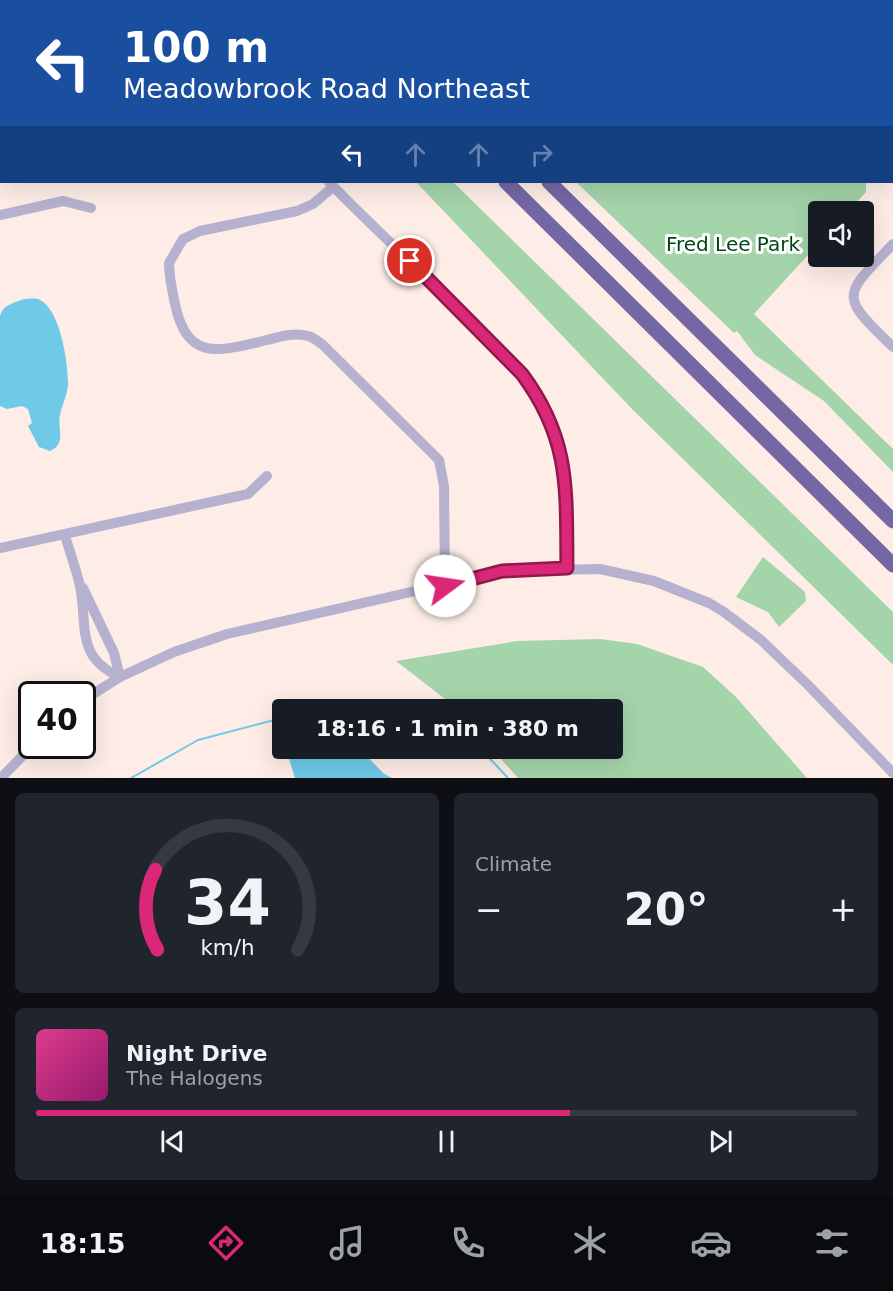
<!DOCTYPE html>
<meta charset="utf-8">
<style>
body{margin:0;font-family:"DejaVu Sans",sans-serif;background:#20242c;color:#f1f3f6;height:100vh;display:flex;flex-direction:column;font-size:22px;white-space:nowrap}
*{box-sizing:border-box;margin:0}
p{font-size:20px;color:#9ea1a6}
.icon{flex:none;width:33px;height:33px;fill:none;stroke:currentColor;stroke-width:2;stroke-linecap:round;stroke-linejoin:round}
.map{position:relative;height:778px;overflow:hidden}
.drawer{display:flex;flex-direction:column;gap:15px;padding:15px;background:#0d0f14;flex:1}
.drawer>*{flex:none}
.banner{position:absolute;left:0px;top:0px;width:894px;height:183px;box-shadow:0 6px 24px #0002;background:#1a4fa0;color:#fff;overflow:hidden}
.buttons{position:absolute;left:808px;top:201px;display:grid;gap:12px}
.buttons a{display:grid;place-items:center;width:66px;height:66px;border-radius:6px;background:#171b24;box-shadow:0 6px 24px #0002;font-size:30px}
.speed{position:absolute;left:18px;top:681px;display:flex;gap:12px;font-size:30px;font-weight:700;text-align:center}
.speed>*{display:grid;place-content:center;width:78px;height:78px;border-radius:50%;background:#171b24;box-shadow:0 6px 24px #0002;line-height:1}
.speed .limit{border:3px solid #111;border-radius:9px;background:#fff;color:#111}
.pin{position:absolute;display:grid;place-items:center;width:51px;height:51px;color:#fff;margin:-26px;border:3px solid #fff;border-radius:50%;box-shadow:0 2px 6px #0007}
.me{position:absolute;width:66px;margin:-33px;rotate:76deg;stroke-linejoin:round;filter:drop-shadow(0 0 4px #0008)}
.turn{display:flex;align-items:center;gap:21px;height:126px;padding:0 24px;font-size:27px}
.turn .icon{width:78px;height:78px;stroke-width:2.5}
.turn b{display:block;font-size:42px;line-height:51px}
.lanes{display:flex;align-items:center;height:57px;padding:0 24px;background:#0003;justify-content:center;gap:30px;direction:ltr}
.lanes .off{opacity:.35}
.big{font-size:45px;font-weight:600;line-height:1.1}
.drawer .card{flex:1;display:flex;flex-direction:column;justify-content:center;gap:9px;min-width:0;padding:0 21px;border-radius:9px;background:#20242c}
.drawer .dial{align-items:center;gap:0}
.dial svg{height:156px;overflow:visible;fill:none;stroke:#363941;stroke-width:7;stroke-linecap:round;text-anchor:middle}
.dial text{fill:#f1f3f6;stroke:none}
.song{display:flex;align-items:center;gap:18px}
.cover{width:72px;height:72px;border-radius:9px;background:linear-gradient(135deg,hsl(330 70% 55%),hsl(320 70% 35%))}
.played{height:6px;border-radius:3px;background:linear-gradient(90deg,#db2777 65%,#363941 65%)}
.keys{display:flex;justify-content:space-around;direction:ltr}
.heat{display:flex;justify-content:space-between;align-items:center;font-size:33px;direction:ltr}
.drawer .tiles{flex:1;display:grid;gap:15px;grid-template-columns:1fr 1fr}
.card:last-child{grid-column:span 2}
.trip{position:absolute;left:272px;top:699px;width:351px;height:60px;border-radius:6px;background:#171b24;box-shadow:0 6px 24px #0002;font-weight:600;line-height:60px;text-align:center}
.dock{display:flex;height:96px;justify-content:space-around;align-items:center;background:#090b0e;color:#9ea1a6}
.dock .icon{width:42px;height:42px}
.dock .active{color:#db2777}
.dock b{font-size:27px;color:#f1f3f6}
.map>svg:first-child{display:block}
</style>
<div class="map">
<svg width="893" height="778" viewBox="0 0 893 778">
<rect width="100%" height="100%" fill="#feede7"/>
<!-- green -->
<g fill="#a4d4aa">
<path d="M 386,0 L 782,0 L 782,1 L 388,2 Z"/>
<path d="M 416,182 L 453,182 L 893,612 L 893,665 L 632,409 Z"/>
<path d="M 576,182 L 866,182 L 866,192 L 848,211 L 819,212 L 819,243 L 754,314 L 893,449 L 893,472 L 824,401 L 755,355 L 737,331 L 734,333 Z"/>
<path d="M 763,557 L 805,592 L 806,601 L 779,627 L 768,612 L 736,597 Z"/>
<path d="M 600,639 L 637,644 L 703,667 L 736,697 L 807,778 L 518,778 L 492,749 L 612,748 L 612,710 L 458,709 L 396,661 L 517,641 Z"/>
</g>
<!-- water -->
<g fill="#6ecae7">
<path d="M 24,299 C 28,299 34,298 38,299 C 60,307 68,362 68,383 C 68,394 62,404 60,415 C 57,428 67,444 50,451 L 39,447 L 28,426 L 32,423 L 28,409 L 22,406 L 7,409 L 0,406 L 0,316 C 3,305 13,303 24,299 Z"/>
<path d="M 286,749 L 360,749 L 383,773 L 392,778 L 295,778 Z"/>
</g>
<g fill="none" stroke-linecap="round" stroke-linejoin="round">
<!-- stream -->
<g stroke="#6ecae7" stroke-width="2">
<path d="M 336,710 L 379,703 L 420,710"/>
<path d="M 480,748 L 508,778"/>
<path d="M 131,778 L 198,740 L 282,718"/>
</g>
<!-- minor -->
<g stroke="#b6b1cf" stroke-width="10">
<path d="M 869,0 L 869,2"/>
<path d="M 892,64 L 893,65"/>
<path d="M 0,76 L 2,76"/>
<path d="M 329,182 C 378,233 431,279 479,330 C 508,360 539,388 554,427 C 571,471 567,522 567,568"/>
<path d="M 333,187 L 313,204 L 297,211 L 200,231 L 183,239 L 169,263 C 169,277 172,290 175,304 C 187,363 220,351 267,340 C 279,337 294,332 308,336 C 313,337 319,342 323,345 L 439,460 L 444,486 L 445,586"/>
<path d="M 0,215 L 63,201 L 91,208"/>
<path d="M 893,244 C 842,297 839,295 893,347"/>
<path d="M 65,536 C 70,552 76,569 80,586 C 88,626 75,657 120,677"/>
<path d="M 0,548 L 248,494 L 267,476"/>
<path d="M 83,588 L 114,653 L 120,677"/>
<path d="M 82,701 L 120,677 L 174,652 L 227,634 L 503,571 L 600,569 L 654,581 L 709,603 L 724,612 L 761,640 L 808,685 L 893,773"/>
<path d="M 1,778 L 32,746"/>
</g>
<!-- highway -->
<g stroke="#7566a4" stroke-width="15">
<path d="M 322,0 L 324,2"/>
<path d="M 365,0 L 367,2"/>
<path d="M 506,182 L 893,565"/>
<path d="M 549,182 L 893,521"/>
</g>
</g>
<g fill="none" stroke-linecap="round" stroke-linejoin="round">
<defs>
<path id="route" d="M 410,261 L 522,374 C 571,440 566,490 567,568 L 502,571 L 445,586"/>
</defs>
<!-- route casing -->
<use href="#route" stroke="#8e194d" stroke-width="15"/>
<!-- route -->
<use href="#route" stroke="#db2777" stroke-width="10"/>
</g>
<g text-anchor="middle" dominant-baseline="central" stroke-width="6" stroke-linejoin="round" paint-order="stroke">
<!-- park labels -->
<g font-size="20" fill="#004818" stroke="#fff">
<text x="733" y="244">Fred Lee Park</text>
</g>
</g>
</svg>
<div class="buttons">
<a><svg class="icon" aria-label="sound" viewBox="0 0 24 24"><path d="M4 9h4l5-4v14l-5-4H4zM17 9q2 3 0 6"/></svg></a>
</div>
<div class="speed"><div class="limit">40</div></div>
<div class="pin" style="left:410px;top:261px;background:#d93025"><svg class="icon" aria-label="arrive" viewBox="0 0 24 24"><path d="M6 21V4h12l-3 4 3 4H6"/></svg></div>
<svg class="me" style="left:445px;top:586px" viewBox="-20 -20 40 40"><circle r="19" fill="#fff"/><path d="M0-13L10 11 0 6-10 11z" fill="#db2777"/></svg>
<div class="trip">18:16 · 1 min · 380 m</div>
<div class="banner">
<div class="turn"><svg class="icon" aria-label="left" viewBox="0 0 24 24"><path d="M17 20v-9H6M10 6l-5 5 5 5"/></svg><div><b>100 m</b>Meadowbrook Road Northeast</div></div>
<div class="lanes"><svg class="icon" aria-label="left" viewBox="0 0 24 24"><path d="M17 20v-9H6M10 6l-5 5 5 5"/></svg><svg class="icon off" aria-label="ahead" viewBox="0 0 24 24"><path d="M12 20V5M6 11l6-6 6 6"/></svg><svg class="icon off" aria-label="ahead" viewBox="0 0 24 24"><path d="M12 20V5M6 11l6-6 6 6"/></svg><svg class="icon off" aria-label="right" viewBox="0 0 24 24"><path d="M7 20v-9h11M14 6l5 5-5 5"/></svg></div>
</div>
</div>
<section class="drawer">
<div class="tiles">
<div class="card dial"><svg viewBox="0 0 100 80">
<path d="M14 69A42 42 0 1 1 86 69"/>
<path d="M14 69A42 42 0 0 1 13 28" stroke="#db2777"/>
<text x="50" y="56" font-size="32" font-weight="700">34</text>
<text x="50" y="72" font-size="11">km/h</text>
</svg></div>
<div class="card"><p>Climate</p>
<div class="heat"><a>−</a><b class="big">20°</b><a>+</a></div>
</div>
<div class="card">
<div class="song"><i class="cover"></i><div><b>Night Drive</b><p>The Halogens</p></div></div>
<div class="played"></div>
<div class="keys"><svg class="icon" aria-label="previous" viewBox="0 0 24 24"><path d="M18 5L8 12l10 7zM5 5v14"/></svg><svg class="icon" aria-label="pause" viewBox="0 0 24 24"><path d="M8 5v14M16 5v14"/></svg><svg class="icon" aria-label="next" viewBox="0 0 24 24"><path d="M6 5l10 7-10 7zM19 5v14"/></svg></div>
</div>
</div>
</section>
<nav class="dock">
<b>18:15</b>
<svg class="icon active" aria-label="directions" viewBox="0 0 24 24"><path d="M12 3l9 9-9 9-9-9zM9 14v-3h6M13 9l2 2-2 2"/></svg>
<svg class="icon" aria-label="music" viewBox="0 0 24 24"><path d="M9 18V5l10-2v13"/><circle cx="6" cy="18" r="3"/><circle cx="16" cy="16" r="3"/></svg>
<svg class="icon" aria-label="phone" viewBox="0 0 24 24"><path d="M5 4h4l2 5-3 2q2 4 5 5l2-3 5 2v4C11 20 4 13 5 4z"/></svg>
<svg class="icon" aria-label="climate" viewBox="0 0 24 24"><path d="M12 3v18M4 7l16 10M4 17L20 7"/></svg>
<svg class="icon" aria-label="car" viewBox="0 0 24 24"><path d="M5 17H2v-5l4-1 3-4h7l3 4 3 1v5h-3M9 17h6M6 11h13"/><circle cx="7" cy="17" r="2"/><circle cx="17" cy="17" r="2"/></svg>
<svg class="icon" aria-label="filters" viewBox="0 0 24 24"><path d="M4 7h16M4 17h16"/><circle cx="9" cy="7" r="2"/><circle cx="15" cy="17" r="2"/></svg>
</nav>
